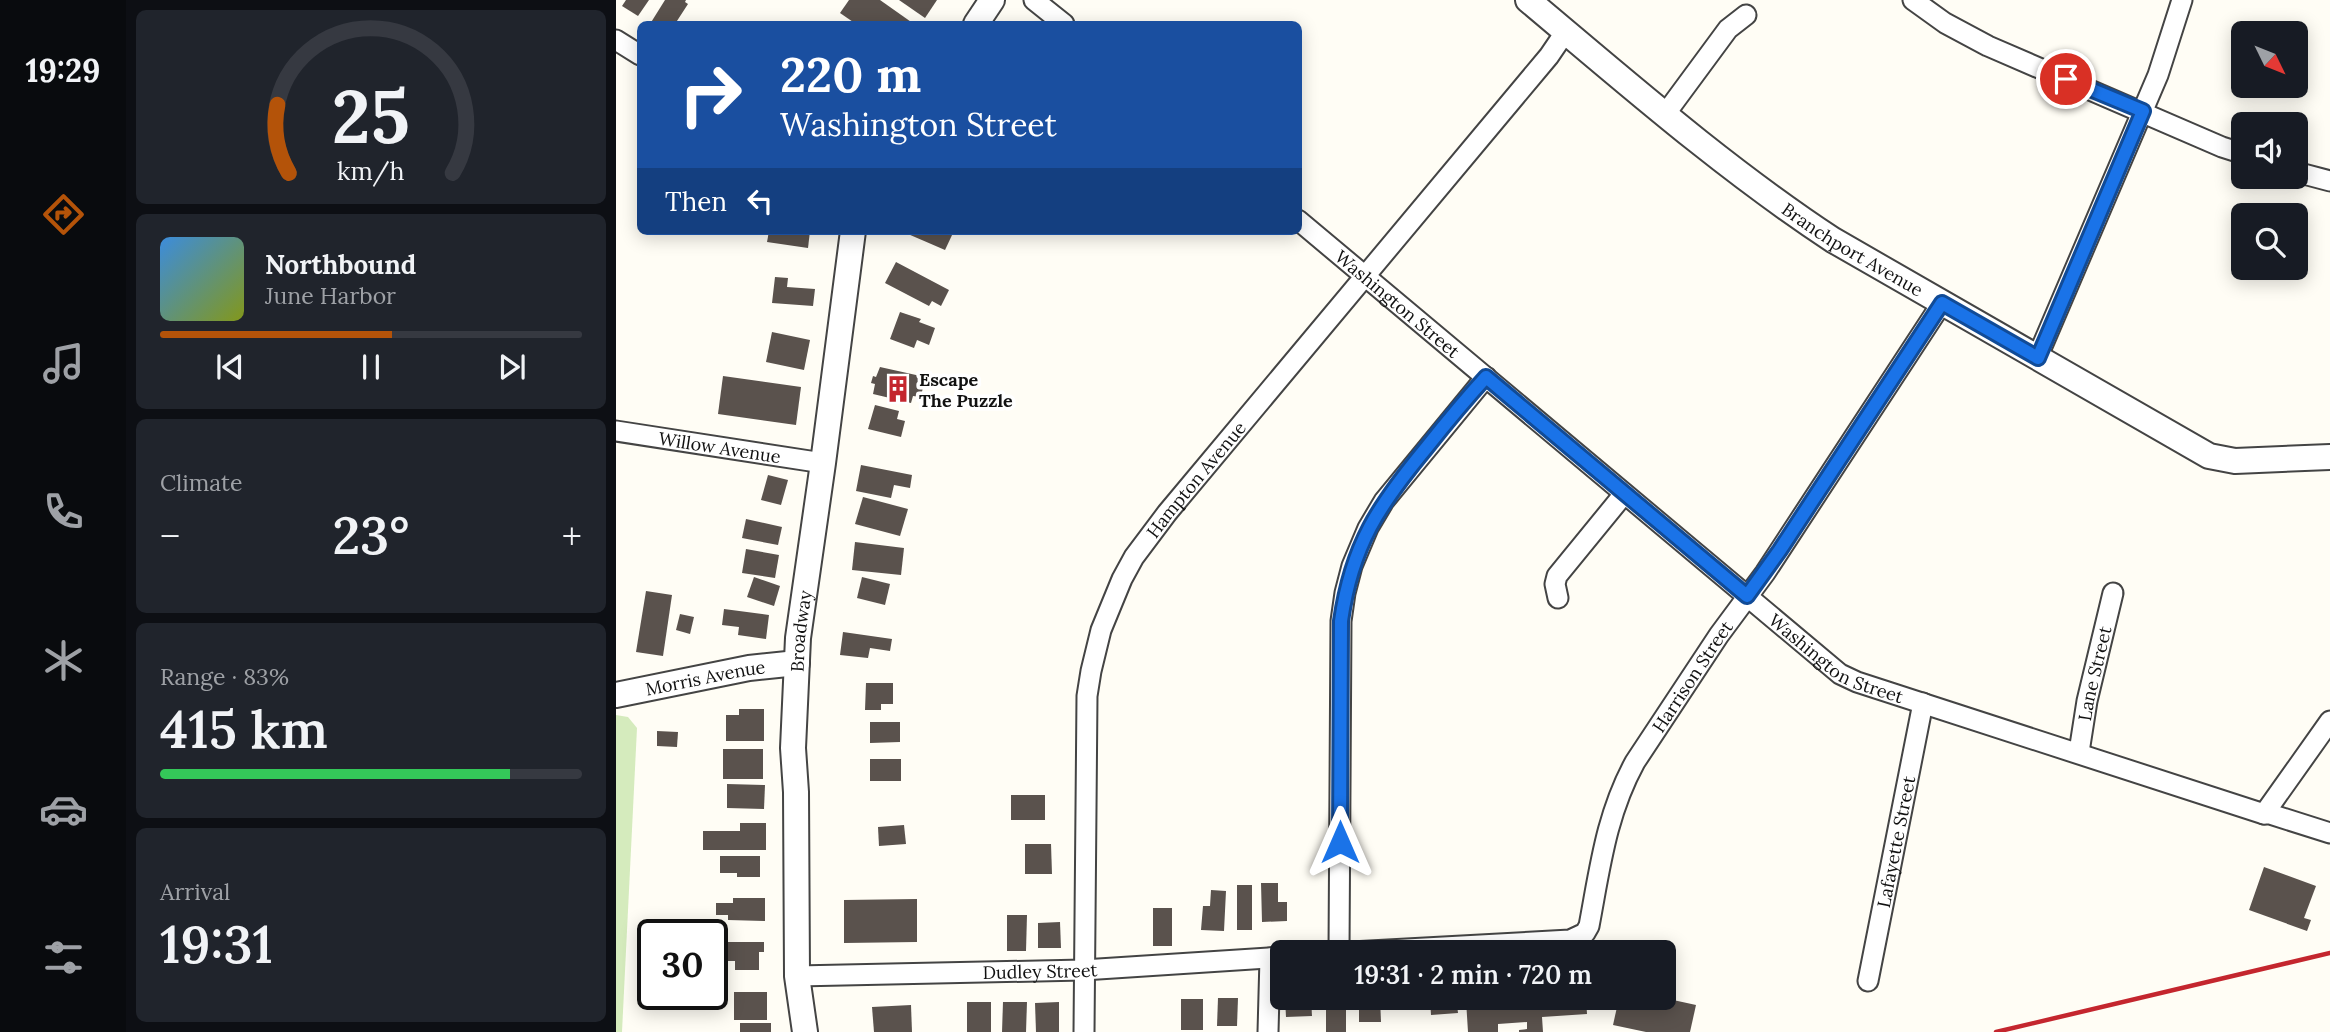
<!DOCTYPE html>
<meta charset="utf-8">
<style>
body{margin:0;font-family:Lora,serif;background:#20242c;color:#f1f3f6;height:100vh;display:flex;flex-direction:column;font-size:26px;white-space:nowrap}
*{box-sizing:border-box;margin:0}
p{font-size:23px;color:#9ea1a6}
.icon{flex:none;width:38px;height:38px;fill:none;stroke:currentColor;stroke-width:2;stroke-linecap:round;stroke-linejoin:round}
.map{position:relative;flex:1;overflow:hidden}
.panel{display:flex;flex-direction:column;gap:10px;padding:10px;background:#0d0f14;width:490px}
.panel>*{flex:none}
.hud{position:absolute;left:21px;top:21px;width:665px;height:214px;border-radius:10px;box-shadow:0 4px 18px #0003;background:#1a4fa0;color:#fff;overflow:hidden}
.needle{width:46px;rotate:133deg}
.buttons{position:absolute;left:1615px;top:21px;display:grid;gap:14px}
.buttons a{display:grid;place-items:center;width:77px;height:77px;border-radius:10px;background:#171b24;box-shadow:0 4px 18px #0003;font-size:35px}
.speed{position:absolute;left:21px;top:919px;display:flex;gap:14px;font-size:35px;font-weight:700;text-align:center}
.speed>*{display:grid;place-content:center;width:91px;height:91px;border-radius:50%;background:#171b24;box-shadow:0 4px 18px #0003;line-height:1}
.speed .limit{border:4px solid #111;border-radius:10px;background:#fff;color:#111}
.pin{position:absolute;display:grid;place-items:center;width:60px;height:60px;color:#fff;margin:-30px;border:4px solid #fff;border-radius:50%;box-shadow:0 2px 7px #0007}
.me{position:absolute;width:77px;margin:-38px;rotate:0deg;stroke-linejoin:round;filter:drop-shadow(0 0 5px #0008)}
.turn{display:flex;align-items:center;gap:24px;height:147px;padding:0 28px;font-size:32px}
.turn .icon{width:91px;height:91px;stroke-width:2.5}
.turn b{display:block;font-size:49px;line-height:60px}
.then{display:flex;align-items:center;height:66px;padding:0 28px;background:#0003;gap:14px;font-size:26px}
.big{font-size:52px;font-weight:600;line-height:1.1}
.panel .card{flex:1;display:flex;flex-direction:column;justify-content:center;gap:10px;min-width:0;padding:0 24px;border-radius:10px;background:#20242c}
.panel .dial{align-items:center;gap:0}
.dial svg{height:182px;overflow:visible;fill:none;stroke:#363941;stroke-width:7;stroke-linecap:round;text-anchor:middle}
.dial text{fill:#f1f3f6;stroke:none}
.song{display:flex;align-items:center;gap:21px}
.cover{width:84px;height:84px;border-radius:10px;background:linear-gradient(135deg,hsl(210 70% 55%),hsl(70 70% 35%))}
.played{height:7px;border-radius:4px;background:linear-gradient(90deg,#b45309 55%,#363941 55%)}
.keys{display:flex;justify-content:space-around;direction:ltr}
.heat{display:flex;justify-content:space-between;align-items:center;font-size:38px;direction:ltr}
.charge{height:10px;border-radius:5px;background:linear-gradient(90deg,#34c759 83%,#363941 0)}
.trip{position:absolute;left:654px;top:940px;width:406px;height:70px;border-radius:10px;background:#171b24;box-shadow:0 4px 18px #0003;font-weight:600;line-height:70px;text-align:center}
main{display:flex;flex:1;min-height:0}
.dock{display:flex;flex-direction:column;width:126px;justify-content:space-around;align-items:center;background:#090b0e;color:#9ea1a6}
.dock .icon{width:49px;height:49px}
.dock .on{color:#b45309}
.dock b{font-size:32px;color:#f1f3f6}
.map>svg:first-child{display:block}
</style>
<main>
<nav class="dock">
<b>19:29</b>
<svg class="icon on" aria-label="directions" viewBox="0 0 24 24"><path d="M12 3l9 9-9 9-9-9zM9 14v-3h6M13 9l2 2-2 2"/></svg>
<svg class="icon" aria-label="music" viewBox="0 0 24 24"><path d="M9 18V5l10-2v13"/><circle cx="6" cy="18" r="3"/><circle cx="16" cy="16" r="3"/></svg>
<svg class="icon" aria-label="phone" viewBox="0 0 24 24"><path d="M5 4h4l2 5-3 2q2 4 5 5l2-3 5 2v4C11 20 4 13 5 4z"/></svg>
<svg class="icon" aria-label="climate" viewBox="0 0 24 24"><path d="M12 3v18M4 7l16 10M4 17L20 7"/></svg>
<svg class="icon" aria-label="car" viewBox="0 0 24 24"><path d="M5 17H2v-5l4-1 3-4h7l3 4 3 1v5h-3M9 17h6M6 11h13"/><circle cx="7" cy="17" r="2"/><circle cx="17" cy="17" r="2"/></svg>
<svg class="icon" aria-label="filters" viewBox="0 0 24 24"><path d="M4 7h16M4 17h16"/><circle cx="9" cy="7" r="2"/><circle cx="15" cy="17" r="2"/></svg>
</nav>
<section class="panel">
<div class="card dial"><svg viewBox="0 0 100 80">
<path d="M14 69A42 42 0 1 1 86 69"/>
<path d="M14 69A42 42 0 0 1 9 39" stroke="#b45309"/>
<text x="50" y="56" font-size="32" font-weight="700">25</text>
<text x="50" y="72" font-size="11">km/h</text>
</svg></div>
<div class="card">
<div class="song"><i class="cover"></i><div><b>Northbound</b><p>June Harbor</p></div></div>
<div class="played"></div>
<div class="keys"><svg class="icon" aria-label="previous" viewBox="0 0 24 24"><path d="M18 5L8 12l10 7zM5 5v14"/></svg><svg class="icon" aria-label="pause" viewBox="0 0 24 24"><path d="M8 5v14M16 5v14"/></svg><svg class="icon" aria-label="next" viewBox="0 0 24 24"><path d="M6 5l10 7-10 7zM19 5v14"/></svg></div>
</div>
<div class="card"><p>Climate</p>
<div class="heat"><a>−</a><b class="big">23°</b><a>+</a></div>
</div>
<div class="card"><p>Range · 83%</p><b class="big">415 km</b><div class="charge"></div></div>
<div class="card"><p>Arrival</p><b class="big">19:31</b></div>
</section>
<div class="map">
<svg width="1714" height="1032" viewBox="0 0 1714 1032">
<rect width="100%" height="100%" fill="#fffdf5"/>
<!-- green -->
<path fill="#d5ebbd" d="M 0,715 L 12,717 L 21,728 L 6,1032 L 0,1032 Z"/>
<!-- building -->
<g fill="#5a524d">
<path d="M 10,0 L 33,0 L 22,16 L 6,6 Z"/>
<path d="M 49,0 L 70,0 L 69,2 L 72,4 L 59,24 L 34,24 Z"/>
<path d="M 233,0 L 264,0 L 298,24 L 240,24 L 224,13 Z"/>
<path d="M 283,0 L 321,0 L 309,18 Z"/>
<path d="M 153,231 L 194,231 L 192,248 L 151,242 Z"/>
<path d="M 285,231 L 332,231 L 337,233 L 329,250 Z"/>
<path d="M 280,262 L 333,290 L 325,306 L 316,301 L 313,306 L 269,283 Z"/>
<path d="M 159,277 L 172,278 L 171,287 L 199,289 L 197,306 L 156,303 Z"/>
<path d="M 284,312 L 305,319 L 303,322 L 319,328 L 313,345 L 301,340 L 298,348 L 274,339 Z"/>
<path d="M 156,332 L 194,340 L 188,370 L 150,362 Z"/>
<path d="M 264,367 L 309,377 L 305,397 L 297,396 L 295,403 L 257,394 L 259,384 L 255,383 L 257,376 L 260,377 Z"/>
<path d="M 107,376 L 185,387 L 180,425 L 102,414 Z"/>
<path d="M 259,405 L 283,411 L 281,419 L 289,421 L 285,437 L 252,429 Z"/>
<path d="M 245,465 L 296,475 L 294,488 L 278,485 L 275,498 L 240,491 Z"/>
<path d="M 152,475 L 172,480 L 165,505 L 145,500 Z"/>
<path d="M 247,497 L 292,509 L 284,536 L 239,524 Z"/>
<path d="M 130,519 L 166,527 L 162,545 L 126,538 Z"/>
<path d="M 239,542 L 288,548 L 285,575 L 236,570 Z"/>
<path d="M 130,549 L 163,555 L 159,578 L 126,573 Z"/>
<path d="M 138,577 L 164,586 L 158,606 L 131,597 Z"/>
<path d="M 246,577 L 274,584 L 269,605 L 241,598 Z"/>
<path d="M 30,591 L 56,595 L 47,656 L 20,652 Z"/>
<path d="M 108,609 L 153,615 L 150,639 L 122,635 L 123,627 L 106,625 Z"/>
<path d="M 64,614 L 78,617 L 74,634 L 60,630 Z"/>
<path d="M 227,632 L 276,639 L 274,651 L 254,648 L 252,658 L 224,655 Z"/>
<path d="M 250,683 L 277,683 L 277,704 L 265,704 L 265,710 L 249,710 Z"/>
<path d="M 123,709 L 148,709 L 148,741 L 110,741 L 110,715 L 123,715 Z"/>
<path d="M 254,722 L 284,722 L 284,742 L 254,743 Z"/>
<path d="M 41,731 L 62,732 L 61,747 L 41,746 Z"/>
<rect x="107" y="749" width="40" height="30"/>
<rect x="254" y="759" width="31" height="22"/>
<path d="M 111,784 L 149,785 L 148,809 L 111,808 Z"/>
<rect x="395" y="795" width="34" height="25"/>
<path d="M 124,823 L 150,823 L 150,850 L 87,850 L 87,831 L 124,831 Z"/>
<path d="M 288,825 L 290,844 L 263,846 L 262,827 Z"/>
<path d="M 409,844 L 435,844 L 436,874 L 409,874 Z"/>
<path d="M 104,856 L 144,856 L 144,877 L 121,877 L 121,873 L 104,873 Z"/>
<path d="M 1648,867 L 1700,886 L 1688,918 L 1695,920 L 1691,931 L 1633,910 Z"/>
<path d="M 645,883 L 662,883 L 662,902 L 671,902 L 671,921 L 646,922 Z"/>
<rect x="621" y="885" width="15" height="45"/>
<path d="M 595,890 L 610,891 L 608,931 L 585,930 L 587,906 L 594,906 Z"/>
<path d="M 117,898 L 149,898 L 149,921 L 112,920 L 112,915 L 100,915 L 100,903 L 117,903 Z"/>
<path d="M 301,899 L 301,942 L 228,943 L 228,900 Z"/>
<rect x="537" y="908" width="19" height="38"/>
<path d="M 391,915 L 411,915 L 410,951 L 391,951 Z"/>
<path d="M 444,922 L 445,948 L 422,948 L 422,923 Z"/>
<path d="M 106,942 L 148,942 L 148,952 L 143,952 L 143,970 L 119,970 L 119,961 L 106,961 Z"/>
<rect x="118" y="992" width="33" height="28"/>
<rect x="45" y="994" width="15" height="10"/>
<path d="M 602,998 L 622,998 L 621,1026 L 601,1026 Z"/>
<path d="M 669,998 L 695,998 L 696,1016 L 670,1017 Z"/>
<rect x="710" y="998" width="20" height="34"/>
<path d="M 743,998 L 764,998 L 765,1022 L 743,1022 Z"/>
<path d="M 779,998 L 800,998 L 801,1005 L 779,1006 Z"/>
<path d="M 814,998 L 840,998 L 842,1013 L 815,1015 Z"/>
<path d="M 893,998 L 970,998 L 971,1014 L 926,1017 L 927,1032 L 903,1032 L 903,1030 L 911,1029 L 911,1022 L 882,1024 L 882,1032 L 852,1032 L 850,1000 Z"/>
<path d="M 1003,998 L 1048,998 L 1080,1005 L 1074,1032 L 1030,1032 L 997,1025 Z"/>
<rect x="565" y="999" width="22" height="31"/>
<rect x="351" y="1002" width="24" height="30"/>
<path d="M 387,1002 L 411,1002 L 410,1032 L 386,1032 Z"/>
<path d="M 443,1002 L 443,1032 L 420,1032 L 419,1003 Z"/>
<path d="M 295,1005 L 296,1032 L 258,1032 L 256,1007 Z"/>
<rect x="124" y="1023" width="31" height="9"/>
</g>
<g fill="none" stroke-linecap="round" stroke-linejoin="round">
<defs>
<g id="minor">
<path d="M 418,0 L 448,24"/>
<path d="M 1297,0 L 1329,23 L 1372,46 L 1606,147 L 1628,154"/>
<path d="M 0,40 L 24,55"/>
<path d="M 1050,113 L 1112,29 L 1130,15"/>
<path d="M 1680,172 L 1714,181"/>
<path id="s1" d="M 682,220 L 1224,674 L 1241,682 L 1648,814 L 1654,814 L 1714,833"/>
<path d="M 1421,358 L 1542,75 L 1566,0"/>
<path id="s2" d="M 0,431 L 207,463"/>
<path d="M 942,598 L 939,584 L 941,576 L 1008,494"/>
<path id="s3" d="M 1463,752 L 1471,701 L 1497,593"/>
<path d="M 1648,814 L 1714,721"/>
<path d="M 723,952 L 725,621 L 729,593 L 736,566 L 752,528 L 768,501 L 870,377"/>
<path id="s4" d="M 735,952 L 954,940 L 969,933 L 973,926 C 984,868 990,815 1019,762 L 1103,635 L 1149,573 L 1326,303"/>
<path id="s5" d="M 181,976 L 467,970 L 667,957"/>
<path id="s6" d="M 1252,981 L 1307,703"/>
<path id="s7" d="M 468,1032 L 471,696 L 475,671 L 485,630 L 506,579 L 518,557 L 551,513 L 933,56 L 950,31"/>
<path d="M 652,1032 L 654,958"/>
</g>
<g id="tertiary">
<path id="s8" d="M 912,0 C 1011,83 1109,169 1217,240 L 1593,456 L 1619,461 L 1714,457"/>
<path d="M 360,24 L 376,0"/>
<path id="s9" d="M 0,695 L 133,668 L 181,663"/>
<path id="s10" d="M 189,1032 L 181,976 L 180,792 L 177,748 L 182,638 L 207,463 L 237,231"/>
</g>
</defs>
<!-- minor casing -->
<use href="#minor" stroke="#444" stroke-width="23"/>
<!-- tertiary casing -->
<use href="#tertiary" stroke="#444" stroke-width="28"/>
<!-- minor -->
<use href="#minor" stroke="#fff" stroke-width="19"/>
<!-- tertiary -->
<use href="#tertiary" stroke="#fff" stroke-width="24"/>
<!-- rail -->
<path stroke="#c4262e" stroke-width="4.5" d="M 1380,1032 L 1714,953"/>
</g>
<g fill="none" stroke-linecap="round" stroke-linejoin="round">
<defs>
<path id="route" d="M 724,842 L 725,621 C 736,544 763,505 811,447 C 830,423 849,400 870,377 L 1131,596 L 1164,550 L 1326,303 L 1422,358 L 1527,111 L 1450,79"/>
</defs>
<!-- route casing -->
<use href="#route" stroke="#114b97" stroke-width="18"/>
<!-- route -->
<use href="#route" stroke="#1a73e8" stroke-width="12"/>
</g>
<!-- icons -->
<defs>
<symbol id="building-bare" viewBox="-9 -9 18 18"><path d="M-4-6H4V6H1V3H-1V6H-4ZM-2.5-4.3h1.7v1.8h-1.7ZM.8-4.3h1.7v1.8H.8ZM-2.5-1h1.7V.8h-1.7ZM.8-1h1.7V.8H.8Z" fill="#c4262e" stroke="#fff" stroke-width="2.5" paint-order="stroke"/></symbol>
</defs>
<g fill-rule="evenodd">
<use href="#building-bare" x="263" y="370" width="38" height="38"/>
</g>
<g text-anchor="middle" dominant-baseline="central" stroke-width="7" stroke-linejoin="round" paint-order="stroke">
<!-- street labels -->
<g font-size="18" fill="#111" stroke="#fff">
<text stroke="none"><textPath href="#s8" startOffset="410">Branchport Avenue</textPath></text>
<text stroke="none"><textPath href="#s1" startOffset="130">Washington Street</textPath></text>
<text stroke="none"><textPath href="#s2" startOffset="105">Willow Avenue</textPath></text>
<text stroke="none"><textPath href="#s7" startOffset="583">Hampton Avenue</textPath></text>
<text stroke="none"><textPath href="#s10" startOffset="402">Broadway</textPath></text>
<text stroke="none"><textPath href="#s1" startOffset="696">Washington Street</textPath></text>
<text stroke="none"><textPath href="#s3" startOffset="80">Lane Street</textPath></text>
<text stroke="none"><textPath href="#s4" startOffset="518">Harrison Street</textPath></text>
<text stroke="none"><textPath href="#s9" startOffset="91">Morris Avenue</textPath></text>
<text stroke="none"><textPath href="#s6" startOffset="142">Lafayette Street</textPath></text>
<text stroke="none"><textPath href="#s5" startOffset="243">Dudley Street</textPath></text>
</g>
<!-- poi labels -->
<g font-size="18" font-weight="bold" fill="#111" stroke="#fff" text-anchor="start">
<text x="303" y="379">Escape<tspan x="303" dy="21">The Puzzle</tspan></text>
</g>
</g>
</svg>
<div class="buttons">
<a><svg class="needle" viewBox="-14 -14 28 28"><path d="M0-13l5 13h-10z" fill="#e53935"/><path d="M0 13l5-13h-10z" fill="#9ea1a6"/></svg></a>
<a><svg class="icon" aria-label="sound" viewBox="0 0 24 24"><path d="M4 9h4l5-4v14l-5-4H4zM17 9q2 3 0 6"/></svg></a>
<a><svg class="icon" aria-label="search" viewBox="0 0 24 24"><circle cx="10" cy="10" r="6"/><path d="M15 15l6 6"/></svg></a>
</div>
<div class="speed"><div class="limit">30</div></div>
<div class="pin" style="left:1450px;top:79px;background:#d93025"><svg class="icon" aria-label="arrive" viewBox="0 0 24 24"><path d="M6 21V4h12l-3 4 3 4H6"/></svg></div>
<svg class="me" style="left:724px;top:842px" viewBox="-20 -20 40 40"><path d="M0-17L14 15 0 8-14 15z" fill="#1a73e8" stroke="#fff" stroke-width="4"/></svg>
<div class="trip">19:31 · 2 min · 720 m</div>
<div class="hud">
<div class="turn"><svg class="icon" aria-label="right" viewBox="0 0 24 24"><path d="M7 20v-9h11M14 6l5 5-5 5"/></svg><div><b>220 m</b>Washington Street</div></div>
<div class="then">Then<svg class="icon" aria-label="left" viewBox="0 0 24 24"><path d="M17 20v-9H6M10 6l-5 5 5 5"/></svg></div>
</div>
</div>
</main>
